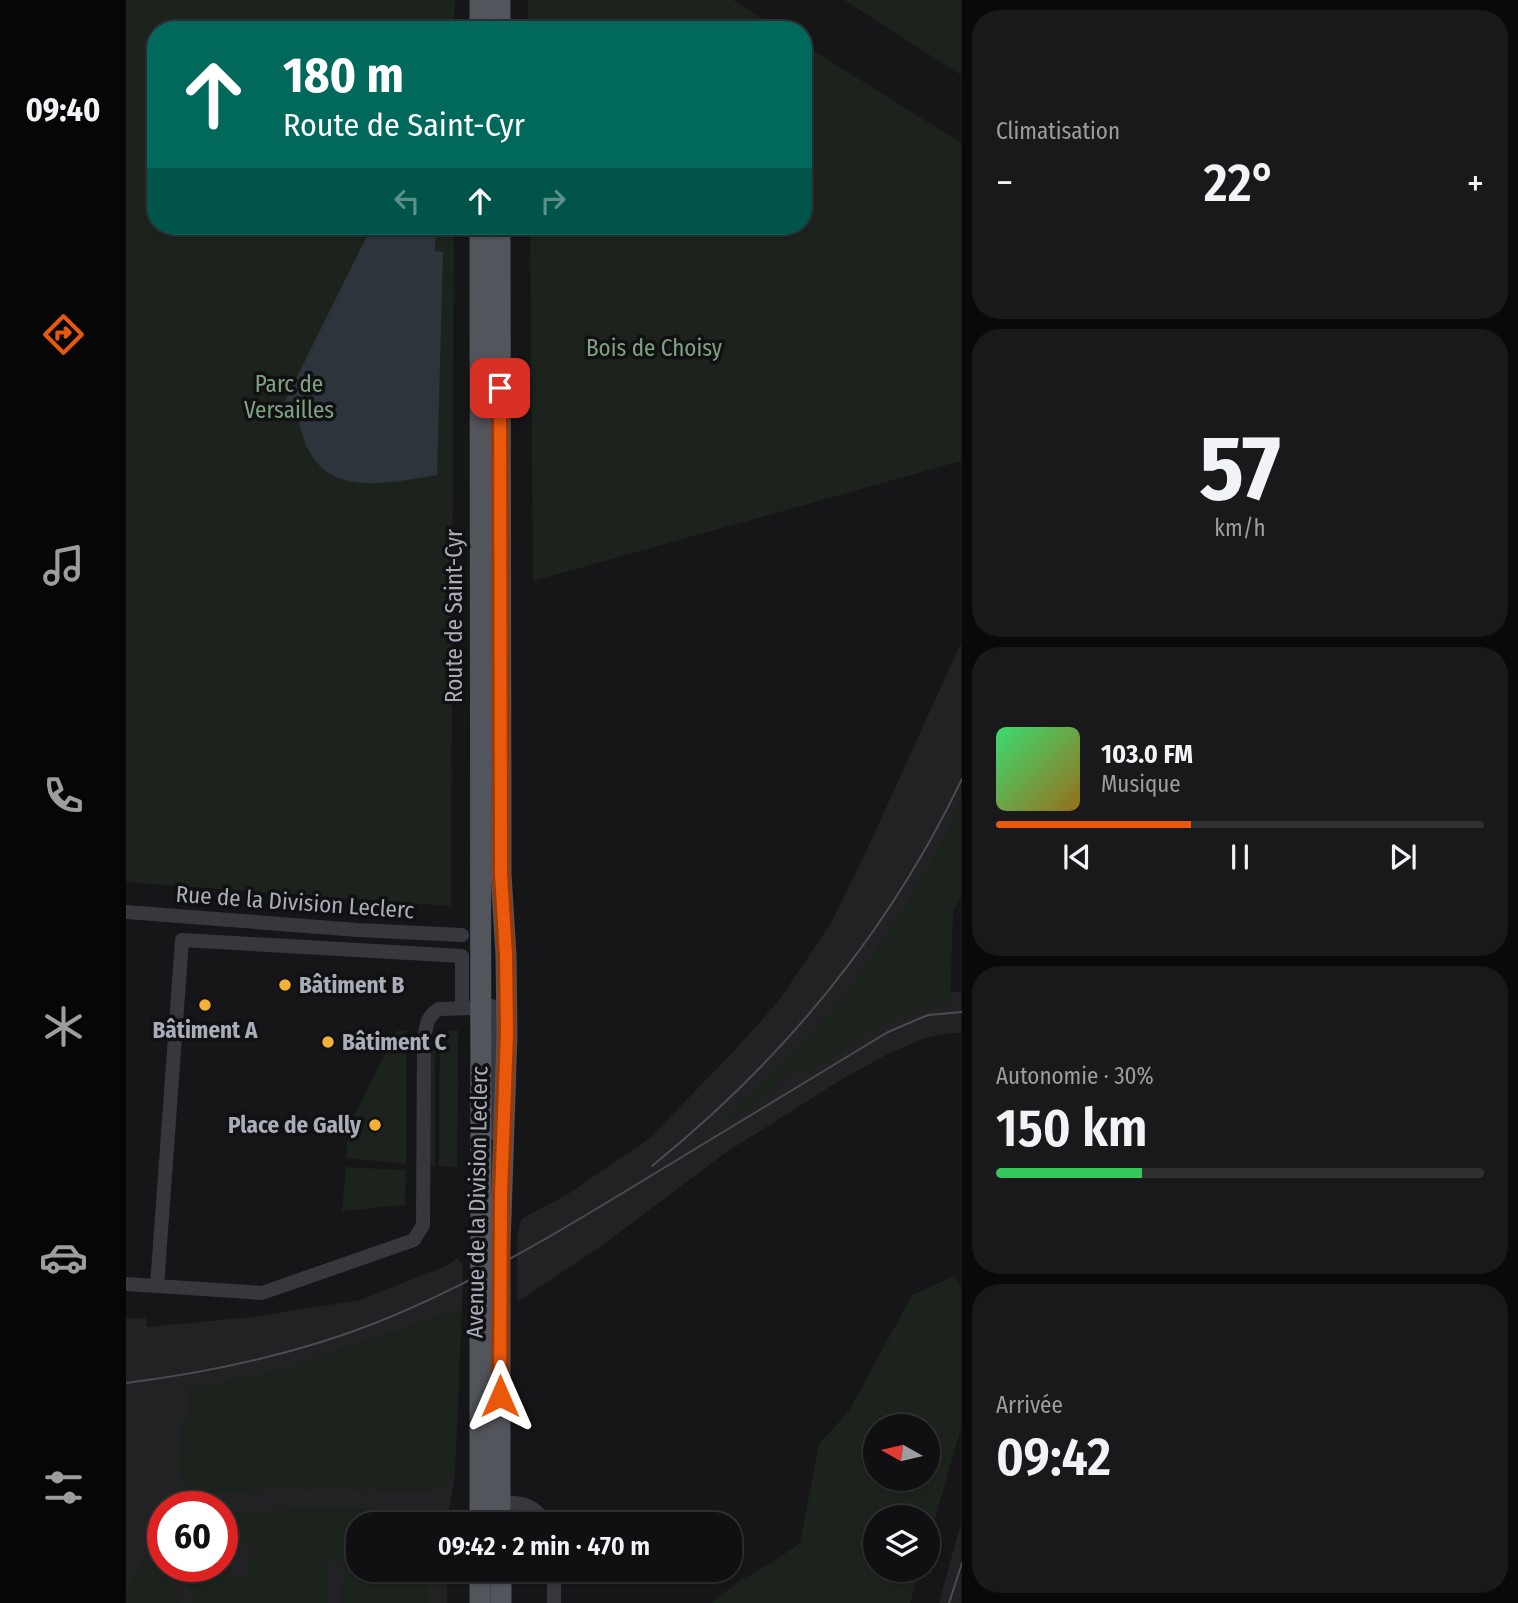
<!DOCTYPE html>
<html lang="fr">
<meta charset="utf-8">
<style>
body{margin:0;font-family:"Fira Sans Condensed",sans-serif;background:#19191b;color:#f1f3f6;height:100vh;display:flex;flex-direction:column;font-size:26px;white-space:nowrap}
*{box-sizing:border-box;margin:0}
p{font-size:23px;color:#9c9d9f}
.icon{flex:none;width:38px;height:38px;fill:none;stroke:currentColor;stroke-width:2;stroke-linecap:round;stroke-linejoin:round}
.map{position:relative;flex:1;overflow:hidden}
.side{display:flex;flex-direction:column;gap:10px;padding:10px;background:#09090a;width:556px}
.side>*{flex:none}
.banner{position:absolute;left:21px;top:21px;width:665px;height:214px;border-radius:28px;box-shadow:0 2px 5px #0004,0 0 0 2px #303032;background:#00695c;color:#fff;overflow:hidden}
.needle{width:46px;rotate:278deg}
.tools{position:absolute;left:737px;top:1414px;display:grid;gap:14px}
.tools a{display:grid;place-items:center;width:77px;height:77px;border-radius:50%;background:#101012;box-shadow:0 2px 5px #0004,0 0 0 2px #303032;font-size:35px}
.speed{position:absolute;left:21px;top:1491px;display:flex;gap:14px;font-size:35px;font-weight:700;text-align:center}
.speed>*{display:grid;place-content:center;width:91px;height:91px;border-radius:50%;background:#101012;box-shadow:0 2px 5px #0004,0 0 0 2px #303032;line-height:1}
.speed .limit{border:10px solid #d22;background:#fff;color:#111}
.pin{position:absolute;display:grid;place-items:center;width:60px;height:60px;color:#fff;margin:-30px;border-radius:14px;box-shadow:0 4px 10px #0006}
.me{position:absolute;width:77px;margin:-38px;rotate:0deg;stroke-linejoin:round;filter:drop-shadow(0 0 5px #0008)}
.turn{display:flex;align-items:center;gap:24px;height:147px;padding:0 21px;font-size:32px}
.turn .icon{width:91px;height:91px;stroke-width:2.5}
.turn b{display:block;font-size:49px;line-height:60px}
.lanes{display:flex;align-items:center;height:66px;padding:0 21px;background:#0003;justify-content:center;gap:35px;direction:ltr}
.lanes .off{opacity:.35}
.big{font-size:52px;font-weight:600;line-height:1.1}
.side .tile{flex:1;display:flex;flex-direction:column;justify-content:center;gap:10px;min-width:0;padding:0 24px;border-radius:28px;background:#19191b}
.side .dial{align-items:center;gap:0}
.dial b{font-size:91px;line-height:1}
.song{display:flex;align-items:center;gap:21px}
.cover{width:84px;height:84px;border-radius:10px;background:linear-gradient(135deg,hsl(140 70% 55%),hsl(40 70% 35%))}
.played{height:7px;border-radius:4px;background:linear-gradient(90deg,#ea580c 40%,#303032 40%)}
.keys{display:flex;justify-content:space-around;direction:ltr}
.heat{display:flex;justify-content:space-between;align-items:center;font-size:38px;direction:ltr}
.charge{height:10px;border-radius:5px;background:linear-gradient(90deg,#34c759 30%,#303032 0)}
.trip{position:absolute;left:220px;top:1512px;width:396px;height:70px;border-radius:28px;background:#101012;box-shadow:0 2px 5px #0004,0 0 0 2px #303032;font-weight:600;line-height:70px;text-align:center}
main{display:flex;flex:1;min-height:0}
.tab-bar{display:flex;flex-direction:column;width:126px;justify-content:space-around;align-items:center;background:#060607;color:#9c9d9f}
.tab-bar .icon{width:49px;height:49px}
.tab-bar .selected{color:#ea580c}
.tab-bar b{font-size:32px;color:#f1f3f6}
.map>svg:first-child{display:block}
</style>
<main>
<nav class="tab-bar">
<b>09:40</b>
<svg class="icon selected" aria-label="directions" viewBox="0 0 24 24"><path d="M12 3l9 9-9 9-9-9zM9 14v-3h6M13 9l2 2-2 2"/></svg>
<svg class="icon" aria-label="music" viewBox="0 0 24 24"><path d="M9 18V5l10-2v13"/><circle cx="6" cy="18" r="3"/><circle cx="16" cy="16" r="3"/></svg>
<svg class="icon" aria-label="phone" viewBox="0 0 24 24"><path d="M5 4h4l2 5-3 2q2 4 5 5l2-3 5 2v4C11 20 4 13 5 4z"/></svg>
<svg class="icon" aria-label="climate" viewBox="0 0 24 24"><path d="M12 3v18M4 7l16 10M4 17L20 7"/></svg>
<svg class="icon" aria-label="car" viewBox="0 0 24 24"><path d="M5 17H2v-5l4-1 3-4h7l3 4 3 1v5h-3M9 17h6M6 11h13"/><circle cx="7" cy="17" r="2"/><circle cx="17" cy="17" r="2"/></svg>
<svg class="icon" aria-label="filters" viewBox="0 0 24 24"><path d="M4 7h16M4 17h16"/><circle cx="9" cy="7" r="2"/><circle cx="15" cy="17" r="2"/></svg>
</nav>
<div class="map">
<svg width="836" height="1603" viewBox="0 0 836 1603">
<rect width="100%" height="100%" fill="#161618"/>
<!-- built -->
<g fill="#222225" fill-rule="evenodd">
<path d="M 835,643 L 835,861 L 809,995 L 835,991 L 835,1033 L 824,1033 L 799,1038 L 762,1054 L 718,1078 L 599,1153 L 478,1244 L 391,1302 L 391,1237 L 395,1219 L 442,1194 L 524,1138 L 604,1055 L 651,1003 L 705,923 L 744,843 Z"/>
<path d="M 332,1258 L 337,1265 L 336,1309 L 158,1369 L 166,1488 L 311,1490 L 321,1485 L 329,1472 L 321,1524 L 233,1524 L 233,1570 L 321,1570 L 321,1603 L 0,1603 L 0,1318 L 20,1318 L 21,1327 L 127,1317 L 234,1300 L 320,1266 ZM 37,1507 L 96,1507 L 96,1566 L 37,1566 Z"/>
<path d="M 835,1523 L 835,1603 L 813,1603 Z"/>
</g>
<!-- green -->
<g fill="#1c231d" fill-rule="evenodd">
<path d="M 0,0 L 329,0 L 328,30 L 30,30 L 30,226 L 328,226 L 325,906 L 0,882 Z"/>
<path d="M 402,0 L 607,0 L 655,30 L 402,30 Z"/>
<path d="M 718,0 L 835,0 L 835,75 Z"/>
<path d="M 677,44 L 835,143 L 835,461 L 407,581 L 404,226 L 677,226 Z"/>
<path d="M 835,801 L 835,898 L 827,911 L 824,1003 C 787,1009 758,1025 726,1042 L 720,1049 L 682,1073 L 667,1070 L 634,1102 L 599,1123 L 607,1110 C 634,1084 663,1059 688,1031 C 748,963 796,883 835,801 Z"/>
<path d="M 280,1030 L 280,1164 L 220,1158 L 223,1127 L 270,1031 Z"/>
<path d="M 332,1030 L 331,1167 L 313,1166 L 314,1038 L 324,1031 Z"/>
<path d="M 309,1043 L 309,1166 L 304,1166 L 304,1046 Z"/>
<path d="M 220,1167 L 280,1170 L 279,1205 L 216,1211 Z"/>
<path d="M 827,1277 L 835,1286 L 835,1428 L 802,1543 L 802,1517 L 749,1517 L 749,1570 L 794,1570 L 784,1603 L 585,1603 L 615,1580 L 644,1564 L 674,1543 L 693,1444 L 723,1411 L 786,1295 ZM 749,1426 L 802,1426 L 802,1479 L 749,1479 Z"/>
<path d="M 336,1309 L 329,1472 L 321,1485 L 311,1490 L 166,1488 L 77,1494 L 60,1487 L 55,1481 L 56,1428 L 64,1408 L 62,1389 L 157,1369 Z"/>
<path d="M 182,1508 L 290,1509 C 298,1513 300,1515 300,1524 L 233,1524 L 233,1570 L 300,1570 L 301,1603 L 216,1603 L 217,1562 L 201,1561 L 200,1603 L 68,1603 L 50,1566 L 96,1566 L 96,1551 L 104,1552 L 106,1578 L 123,1577 L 122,1556 L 129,1554 L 130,1546 L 96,1541 L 96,1513 Z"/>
<path d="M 25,1545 L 56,1603 L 0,1603 L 0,1591 Z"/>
</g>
<!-- water -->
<path fill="#2c353c" d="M 246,226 L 310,226 L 309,251 L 317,252 L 311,475 C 247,486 185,500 172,415 L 156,407 Z"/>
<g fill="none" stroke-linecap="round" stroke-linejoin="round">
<!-- street -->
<g stroke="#37383d" stroke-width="14">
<path d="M 0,912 L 232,930 L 336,935"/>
<path d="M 366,1006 L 367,1114 L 370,1134"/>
<path d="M 0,1284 L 136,1293 L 288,1240 L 297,1225 L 298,1041 C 300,1028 300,1016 313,1009 L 380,1007"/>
<path d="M 31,1286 L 56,940 L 336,956 L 336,1007"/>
<path d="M 366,1502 C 394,1503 403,1500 422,1524"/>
<path d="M 428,1603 L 428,1570"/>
</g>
<!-- primary -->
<g stroke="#53555c" stroke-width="21">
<path d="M 374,0 L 374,30"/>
<path d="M 354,30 L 354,0"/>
<path d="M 354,226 L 355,1255"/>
<path d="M 374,1246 L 381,1034 L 380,955 L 375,874 L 374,226"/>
<path d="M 374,1291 L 374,1524"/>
<path d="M 354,1524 L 354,1300"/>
<path d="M 354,1570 L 354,1603"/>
<path d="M 375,1570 L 375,1603"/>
</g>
<!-- tram -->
<g stroke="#4a4c52" stroke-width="2">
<path d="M 526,1166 C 657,1060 763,932 836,779"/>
<path d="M 0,1383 C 86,1372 171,1354 252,1322 C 344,1285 428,1235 513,1183 C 596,1133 679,1082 762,1032 L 802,1015 L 836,1012"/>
<path d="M 823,1603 L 836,1563"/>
</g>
<!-- primary-bridge -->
<g stroke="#53555c" stroke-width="21">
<path d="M 374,1246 L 374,1291"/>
<path d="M 354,1300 L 355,1255"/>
</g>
</g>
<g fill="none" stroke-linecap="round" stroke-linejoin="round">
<defs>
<path id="route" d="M 374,1396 L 375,1193 L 381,1034 L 380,955 L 375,874 L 374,388"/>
</defs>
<!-- route casing -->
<use href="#route" stroke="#983908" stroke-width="18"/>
<!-- route -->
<use href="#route" stroke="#ea580c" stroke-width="12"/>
</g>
<!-- markers -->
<g fill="#f2b134" stroke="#111113" stroke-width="2.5">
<circle cx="159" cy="985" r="7"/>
<circle cx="79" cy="1005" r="7"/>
<circle cx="202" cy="1042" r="7"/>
<circle cx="249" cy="1125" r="7"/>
</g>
<g text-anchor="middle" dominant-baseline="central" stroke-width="7" stroke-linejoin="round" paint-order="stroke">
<!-- park labels -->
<g font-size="23" fill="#7fa381" stroke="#111113">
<text x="528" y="348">Bois de Choisy</text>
<text x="163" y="384">Parc de<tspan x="163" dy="26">Versailles</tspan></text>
</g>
<!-- street labels -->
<g font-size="23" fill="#a8adb8" stroke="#111113">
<text transform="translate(328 616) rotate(-90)">Route de Saint-Cyr</text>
<text transform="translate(169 902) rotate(4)">Rue de la Division Leclerc</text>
<text transform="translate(351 1202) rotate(-89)">Avenue de la Division Leclerc</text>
</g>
<!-- poi labels -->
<g font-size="23" font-weight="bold" fill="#a8adb8" stroke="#111113" text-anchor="start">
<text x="173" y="985">Bâtiment B</text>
<text x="79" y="1030" text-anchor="middle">Bâtiment A</text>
<text x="216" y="1042">Bâtiment C</text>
<text x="235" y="1125" text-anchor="end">Place de Gally</text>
</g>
</g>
</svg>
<div class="tools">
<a><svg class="needle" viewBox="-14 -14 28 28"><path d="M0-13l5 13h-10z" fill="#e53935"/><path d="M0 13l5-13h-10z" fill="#9c9d9f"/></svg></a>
<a><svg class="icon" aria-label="layers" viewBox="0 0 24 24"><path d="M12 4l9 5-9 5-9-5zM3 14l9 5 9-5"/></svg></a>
</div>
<div class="speed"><div class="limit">60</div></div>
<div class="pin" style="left:374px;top:388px;background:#d93025"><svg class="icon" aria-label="arrive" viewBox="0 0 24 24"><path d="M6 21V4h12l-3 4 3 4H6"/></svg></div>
<svg class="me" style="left:374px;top:1396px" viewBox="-20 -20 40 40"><path d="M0-17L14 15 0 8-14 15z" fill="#ea580c" stroke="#fff" stroke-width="4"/></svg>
<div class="trip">09:42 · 2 min · 470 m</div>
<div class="banner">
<div class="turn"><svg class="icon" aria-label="ahead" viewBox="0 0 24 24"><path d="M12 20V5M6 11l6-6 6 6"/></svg><div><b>180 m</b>Route de Saint-Cyr</div></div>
<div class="lanes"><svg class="icon off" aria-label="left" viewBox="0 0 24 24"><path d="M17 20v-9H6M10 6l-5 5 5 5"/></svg><svg class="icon" aria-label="ahead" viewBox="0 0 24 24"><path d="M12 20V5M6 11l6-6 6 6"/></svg><svg class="icon off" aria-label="right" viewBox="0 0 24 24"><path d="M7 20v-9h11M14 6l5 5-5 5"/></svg></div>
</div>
</div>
<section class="side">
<div class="tile"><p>Climatisation</p>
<div class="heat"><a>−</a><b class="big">22°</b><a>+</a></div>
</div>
<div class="tile dial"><b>57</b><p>km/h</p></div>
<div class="tile">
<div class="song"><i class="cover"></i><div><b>103.0 FM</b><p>Musique</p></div></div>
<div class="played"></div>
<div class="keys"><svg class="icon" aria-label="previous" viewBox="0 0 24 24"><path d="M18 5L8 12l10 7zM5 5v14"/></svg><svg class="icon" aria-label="pause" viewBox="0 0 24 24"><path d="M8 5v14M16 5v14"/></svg><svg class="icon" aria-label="next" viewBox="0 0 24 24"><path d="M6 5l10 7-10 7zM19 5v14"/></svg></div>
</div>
<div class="tile"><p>Autonomie · 30%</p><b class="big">150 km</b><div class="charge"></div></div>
<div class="tile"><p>Arrivée</p><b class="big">09:42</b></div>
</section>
</main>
